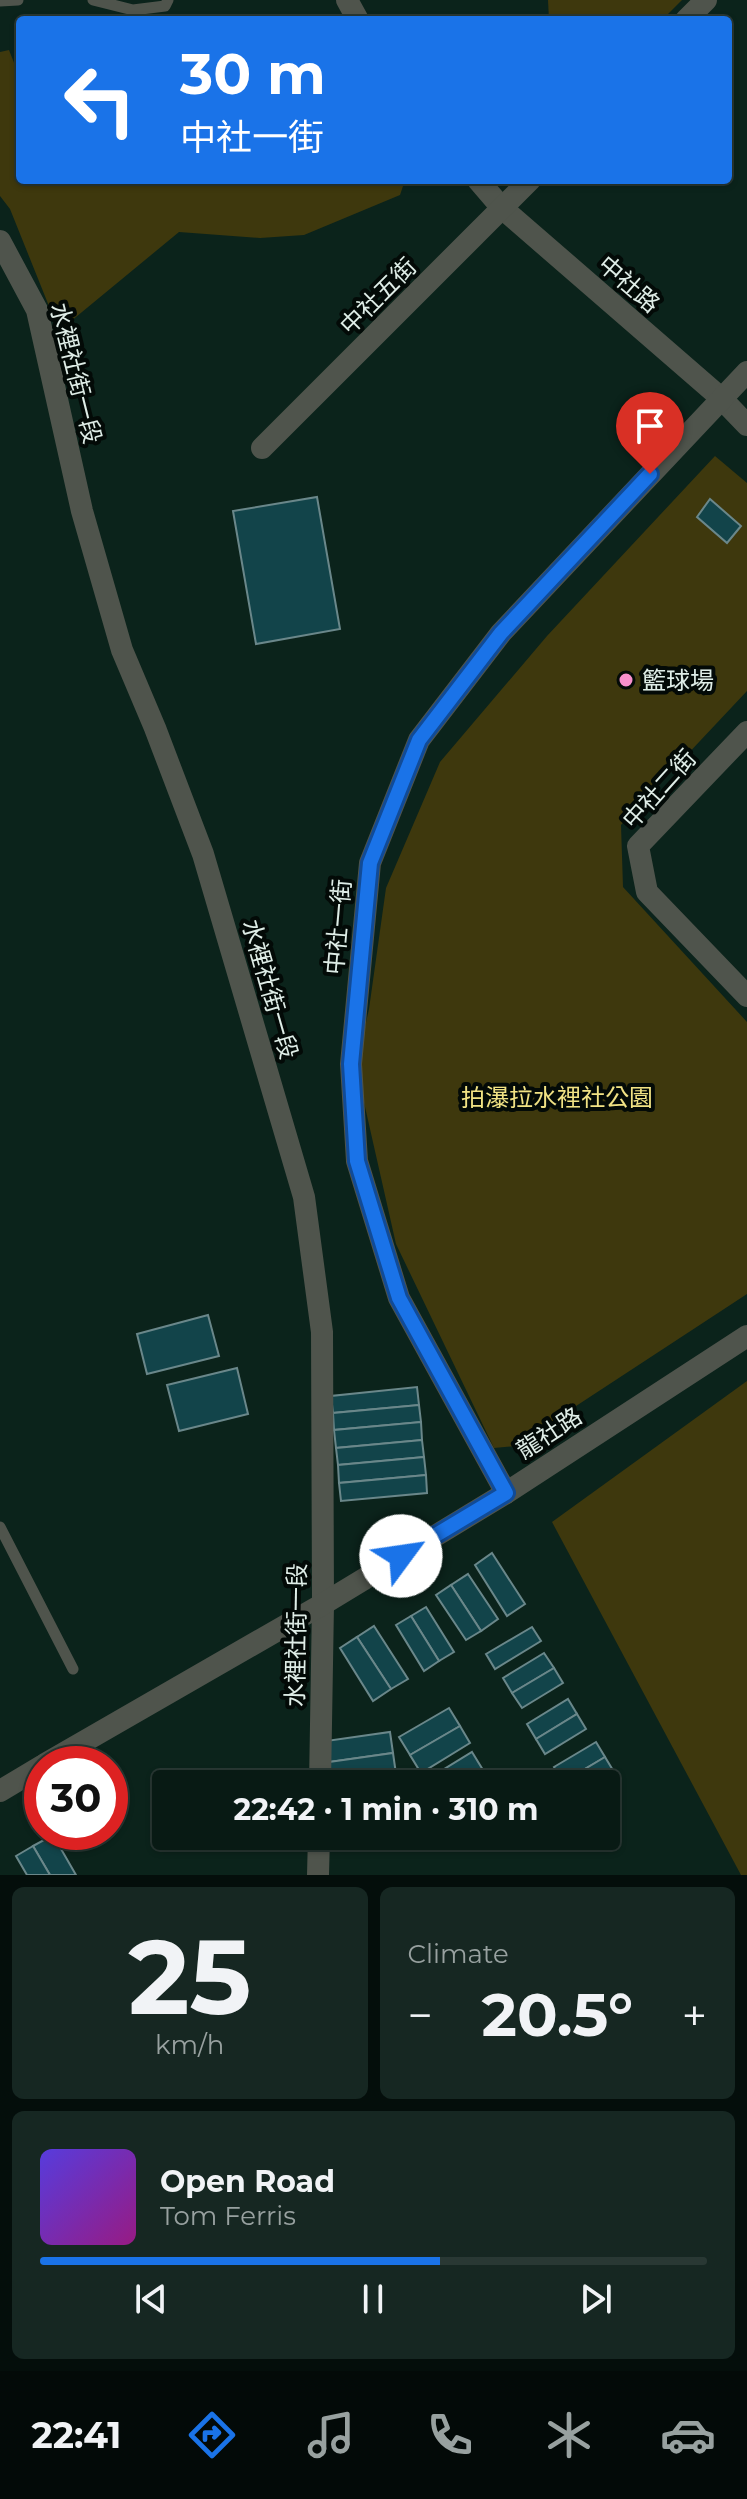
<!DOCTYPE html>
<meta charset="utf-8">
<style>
body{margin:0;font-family:Montserrat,"Noto Sans TC",sans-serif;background:#162722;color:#f1f3f6;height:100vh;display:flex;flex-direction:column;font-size:30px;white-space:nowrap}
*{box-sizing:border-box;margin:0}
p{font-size:26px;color:#98a1a0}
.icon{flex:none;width:44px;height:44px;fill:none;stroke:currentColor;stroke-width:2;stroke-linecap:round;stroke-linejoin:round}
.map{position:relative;height:1875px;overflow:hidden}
.details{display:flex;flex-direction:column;gap:12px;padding:12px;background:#040e0b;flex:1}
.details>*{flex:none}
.hud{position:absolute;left:16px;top:16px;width:716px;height:168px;border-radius:8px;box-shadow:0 2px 6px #0004,0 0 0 2px #293834;background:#1a73e8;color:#fff;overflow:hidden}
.speed{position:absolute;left:24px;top:1746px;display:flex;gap:16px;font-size:40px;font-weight:700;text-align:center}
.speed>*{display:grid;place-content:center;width:104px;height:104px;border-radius:50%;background:#081a14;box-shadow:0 2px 6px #0004,0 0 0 2px #293834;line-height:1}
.speed .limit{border:12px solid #d22;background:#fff;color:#111}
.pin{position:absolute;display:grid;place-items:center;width:68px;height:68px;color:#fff;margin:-82px -34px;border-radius:50% 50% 50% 0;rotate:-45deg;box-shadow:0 0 8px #0007}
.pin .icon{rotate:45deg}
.me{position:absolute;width:88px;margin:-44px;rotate:59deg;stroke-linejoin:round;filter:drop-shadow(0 0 6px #0008)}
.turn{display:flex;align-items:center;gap:28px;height:168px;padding:0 32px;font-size:36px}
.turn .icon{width:104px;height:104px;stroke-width:2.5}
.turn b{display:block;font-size:56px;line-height:68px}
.big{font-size:60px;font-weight:700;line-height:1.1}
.details .card{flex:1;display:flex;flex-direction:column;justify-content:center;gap:12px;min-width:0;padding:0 28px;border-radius:12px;background:#162722}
.details .dial{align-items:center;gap:0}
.dial b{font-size:104px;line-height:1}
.song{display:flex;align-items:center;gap:24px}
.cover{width:96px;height:96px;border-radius:12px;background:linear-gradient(135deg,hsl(250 70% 55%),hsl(310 70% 35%))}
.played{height:8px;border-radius:4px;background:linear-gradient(90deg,#1a73e8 60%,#293834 60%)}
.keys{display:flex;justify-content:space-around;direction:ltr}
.heat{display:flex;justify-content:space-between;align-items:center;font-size:44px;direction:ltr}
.details .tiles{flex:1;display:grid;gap:12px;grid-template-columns:1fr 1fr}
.card:last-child{grid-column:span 2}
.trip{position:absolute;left:152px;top:1770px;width:468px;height:80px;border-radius:8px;background:#081a14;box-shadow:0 2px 6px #0004,0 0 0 2px #293834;font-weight:700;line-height:80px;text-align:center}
.dock{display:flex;height:128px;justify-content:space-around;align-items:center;background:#030a08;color:#98a1a0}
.dock .icon{width:56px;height:56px}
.dock .current{color:#1a73e8}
.dock b{font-size:36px;color:#f1f3f6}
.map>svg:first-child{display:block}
</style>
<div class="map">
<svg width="747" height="1875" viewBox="0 0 747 1875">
<rect width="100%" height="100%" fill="#0b231b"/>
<!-- green -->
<g fill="#3e380d">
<path d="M 548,0 L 682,0 L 662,20 L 549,20 Z"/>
<path d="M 9,50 L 20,78 L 20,180 L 405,180 L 400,195 L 304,235 L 260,238 L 179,232 L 59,331 L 10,209 L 0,196 L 0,52 Z"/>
<path d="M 715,456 L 747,483 L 747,691 L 621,825 L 623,887 L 747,1022 L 747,1294 L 515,1446 L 494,1448 L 396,1244 L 356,1067 L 369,1009 L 386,888 L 440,762 L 547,636 Z"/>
<path d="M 747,1381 L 747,1875 L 741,1875 L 552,1522 Z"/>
</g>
<!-- building -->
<g fill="#12444a" stroke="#6a878a" stroke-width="2">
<path d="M 317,497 L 340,629 L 256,644 L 233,511 Z"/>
<path d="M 710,499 L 741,526 L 727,543 L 697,517 Z"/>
<path d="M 208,1315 L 219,1356 L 147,1374 L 137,1334 Z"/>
<path d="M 237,1368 L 248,1414 L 179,1431 L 167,1385 Z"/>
<path d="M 417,1387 L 419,1405 L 333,1413 L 331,1396 Z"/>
<path d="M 419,1405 L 421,1422 L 334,1430 L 333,1413 Z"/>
<path d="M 421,1422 L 422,1440 L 336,1448 L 334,1430 Z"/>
<path d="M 422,1440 L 424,1457 L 338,1465 L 336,1448 Z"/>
<path d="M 424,1457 L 426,1475 L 339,1483 L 338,1465 Z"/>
<path d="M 426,1475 L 427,1493 L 341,1501 L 339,1483 Z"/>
<path d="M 492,1553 L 525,1604 L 507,1616 L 475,1565 Z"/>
<path d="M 468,1574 L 498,1619 L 481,1631 L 451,1585 Z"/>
<path d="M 451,1585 L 481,1631 L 466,1640 L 436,1595 Z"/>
<path d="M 426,1607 L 454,1652 L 439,1661 L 411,1616 Z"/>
<path d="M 411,1616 L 439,1661 L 424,1671 L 396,1625 Z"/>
<path d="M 374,1626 L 408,1679 L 391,1689 L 357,1637 Z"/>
<path d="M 532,1627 L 541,1641 L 495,1669 L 486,1654 Z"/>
<path d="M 357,1637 L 391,1689 L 373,1701 L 340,1648 Z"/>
<path d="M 544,1653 L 554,1668 L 512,1693 L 503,1678 Z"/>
<path d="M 554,1668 L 563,1683 L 522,1708 L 512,1693 Z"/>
<path d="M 568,1699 L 577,1714 L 536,1739 L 527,1724 Z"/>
<path d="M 449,1708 L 460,1726 L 410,1755 L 399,1737 Z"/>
<path d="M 577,1714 L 586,1729 L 545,1754 L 536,1739 Z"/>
<path d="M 460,1726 L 470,1743 L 421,1773 L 410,1755 Z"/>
<path d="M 390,1732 L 393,1753 L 329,1762 L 326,1741 Z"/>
<path d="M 596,1742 L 605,1757 L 563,1782 L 554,1767 Z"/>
<path d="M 472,1752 L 483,1770 L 460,1784 L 424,1784 L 423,1782 Z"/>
<path d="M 393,1753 L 396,1774 L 332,1783 L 329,1762 Z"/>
<path d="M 605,1757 L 614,1772 L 594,1784 L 565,1784 L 563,1782 Z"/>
<path d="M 483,1770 L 491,1784 L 460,1784 Z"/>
<path d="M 396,1774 L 398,1784 L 332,1783 Z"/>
<path d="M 53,1835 L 76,1875 L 50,1875 L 33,1846 Z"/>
<path d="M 340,1836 L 405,1836 L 405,1837 L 341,1846 Z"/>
<path d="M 33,1846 L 50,1875 L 27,1875 L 16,1856 Z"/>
</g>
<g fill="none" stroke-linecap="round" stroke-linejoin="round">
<!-- service -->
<g stroke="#4f544c" stroke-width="11">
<path d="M 93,0 L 133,10 L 165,6 L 168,0"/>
<path d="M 0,1 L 18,0"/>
<path d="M 0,1527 L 73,1669"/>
</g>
<!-- minor -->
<g stroke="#4f544c" stroke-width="22">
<path d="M 347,0 L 358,20"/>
<path d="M 686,20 L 706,0"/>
<path d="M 478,180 L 502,208 L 721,398 L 747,425"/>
<path d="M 0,241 L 37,310 L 82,511 L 122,650 L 155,728 L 203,854 L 304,1197 L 322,1332 L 323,1604 L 320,1784"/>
<path d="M 262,448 L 530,180"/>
<path d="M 747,732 L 638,846 L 647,892 L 747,996"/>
<path d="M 506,1493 L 399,1298 L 357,1161 L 351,1064 L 370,863 L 419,740 L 501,633 L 747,372"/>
<path d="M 45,1764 L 323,1604 L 506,1493 L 747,1336"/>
<path d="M 0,1791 L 42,1766"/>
<path d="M 318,1875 L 319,1836"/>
</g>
</g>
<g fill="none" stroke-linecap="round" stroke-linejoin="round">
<defs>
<path id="route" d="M 401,1556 L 506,1493 L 399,1298 L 357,1161 L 351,1064 L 370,863 L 419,740 L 501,633 L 650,474"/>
</defs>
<!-- route casing -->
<use href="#route" stroke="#114b97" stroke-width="20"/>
<!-- route -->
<use href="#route" stroke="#1a73e8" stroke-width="14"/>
</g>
<!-- markers -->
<circle fill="#f890cc" stroke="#030a07" stroke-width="3" cx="626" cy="680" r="8"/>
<g text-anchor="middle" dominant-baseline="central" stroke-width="8" stroke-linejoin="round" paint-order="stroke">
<!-- street labels -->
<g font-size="24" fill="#dfede7" stroke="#030a07">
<text transform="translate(629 284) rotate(41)">中社路</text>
<text transform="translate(378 296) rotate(-45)">中社五街</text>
<text transform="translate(76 373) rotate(76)">水裡社街一段</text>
<text transform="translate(659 789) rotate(-48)">中社二街</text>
<text transform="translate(338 927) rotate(-85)">中社一街</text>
<text transform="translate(270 989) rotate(74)">水裡社街一段</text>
<text transform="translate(549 1433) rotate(-33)">龍社路</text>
<text transform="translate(296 1635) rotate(-89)">水裡社街一段</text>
</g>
<!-- poi labels -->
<g font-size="24" fill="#dfede7" stroke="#030a07" text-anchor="start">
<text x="642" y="680">籃球場</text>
</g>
<!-- park labels -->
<g font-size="24" fill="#f1e284" stroke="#030a07">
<text x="557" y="1097">拍瀑拉水裡社公園</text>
</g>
</g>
</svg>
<div class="speed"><div class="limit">30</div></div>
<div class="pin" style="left:650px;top:474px;background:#d93025"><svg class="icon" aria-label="arrive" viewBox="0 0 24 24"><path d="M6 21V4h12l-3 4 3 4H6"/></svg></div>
<svg class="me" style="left:401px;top:1556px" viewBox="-20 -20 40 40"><circle r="19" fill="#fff"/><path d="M0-13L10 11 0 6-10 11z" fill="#1a73e8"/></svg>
<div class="trip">22:42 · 1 min · 310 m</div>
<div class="hud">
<div class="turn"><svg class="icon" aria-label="left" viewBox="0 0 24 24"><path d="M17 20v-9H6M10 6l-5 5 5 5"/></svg><div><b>30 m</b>中社一街</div></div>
</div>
</div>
<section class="details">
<div class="tiles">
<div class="card dial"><b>25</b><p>km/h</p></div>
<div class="card"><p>Climate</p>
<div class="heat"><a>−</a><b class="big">20.5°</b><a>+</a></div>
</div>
<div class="card">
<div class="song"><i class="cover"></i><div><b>Open Road</b><p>Tom Ferris</p></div></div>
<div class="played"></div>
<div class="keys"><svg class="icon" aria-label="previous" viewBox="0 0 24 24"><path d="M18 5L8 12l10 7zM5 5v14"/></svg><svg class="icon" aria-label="pause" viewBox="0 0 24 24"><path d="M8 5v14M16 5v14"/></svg><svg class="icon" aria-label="next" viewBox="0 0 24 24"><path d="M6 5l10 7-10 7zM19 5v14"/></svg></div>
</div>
</div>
</section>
<nav class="dock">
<b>22:41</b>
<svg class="icon current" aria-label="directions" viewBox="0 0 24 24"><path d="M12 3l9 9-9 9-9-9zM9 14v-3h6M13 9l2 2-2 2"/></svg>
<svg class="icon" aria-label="music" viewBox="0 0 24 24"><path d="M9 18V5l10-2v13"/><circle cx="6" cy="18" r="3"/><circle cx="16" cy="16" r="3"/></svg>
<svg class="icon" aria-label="phone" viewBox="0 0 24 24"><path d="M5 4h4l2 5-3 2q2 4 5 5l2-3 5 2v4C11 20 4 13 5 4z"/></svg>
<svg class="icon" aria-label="climate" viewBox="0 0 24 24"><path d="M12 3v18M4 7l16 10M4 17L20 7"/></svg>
<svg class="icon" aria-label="car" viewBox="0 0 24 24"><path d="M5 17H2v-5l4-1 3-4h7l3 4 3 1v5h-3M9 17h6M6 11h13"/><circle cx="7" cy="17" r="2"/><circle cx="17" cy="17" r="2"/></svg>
</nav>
